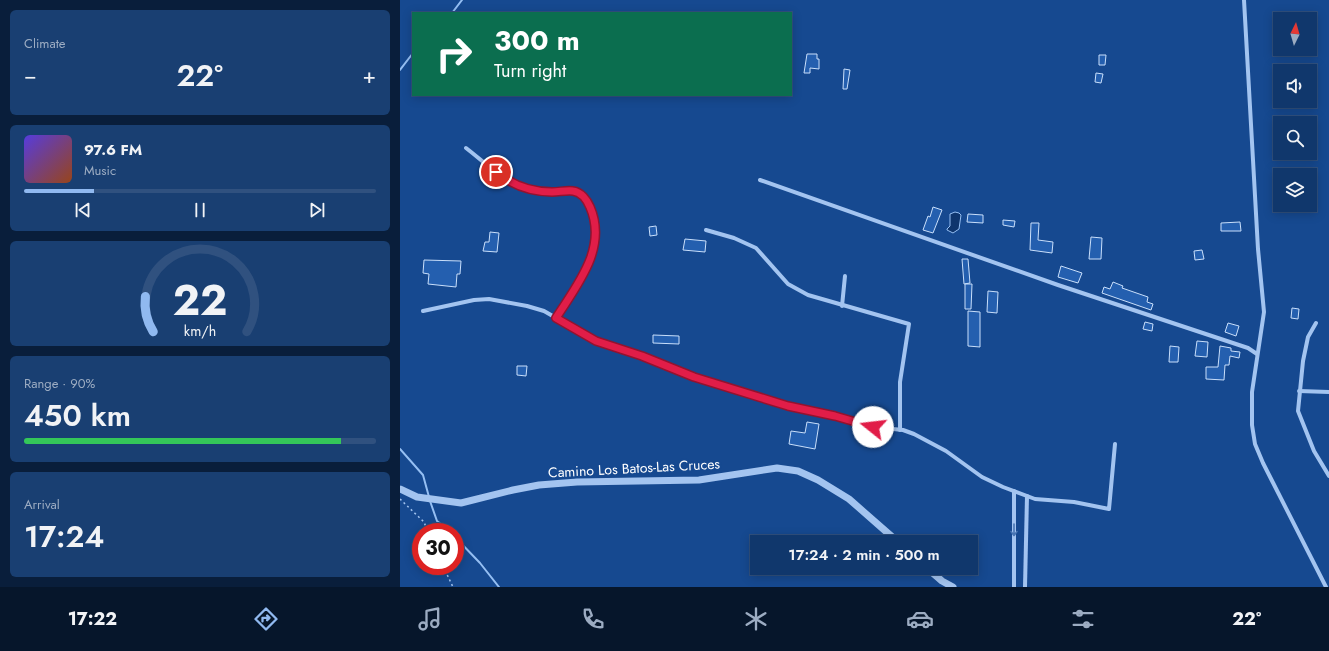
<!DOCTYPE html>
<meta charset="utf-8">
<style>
body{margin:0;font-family:Jost,sans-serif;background:#193f72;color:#f1f3f6;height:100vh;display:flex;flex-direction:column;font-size:15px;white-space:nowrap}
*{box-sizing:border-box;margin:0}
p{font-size:13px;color:#9cacc2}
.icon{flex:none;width:22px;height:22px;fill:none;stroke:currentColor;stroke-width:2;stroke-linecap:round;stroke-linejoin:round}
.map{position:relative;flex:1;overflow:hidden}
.details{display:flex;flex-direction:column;gap:10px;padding:10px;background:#091e3b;width:400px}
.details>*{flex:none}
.guide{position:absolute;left:12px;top:12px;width:380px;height:84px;border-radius:0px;box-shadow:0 2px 10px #0003,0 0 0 1px #30517f;background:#0b6e4f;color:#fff;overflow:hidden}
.needle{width:26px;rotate:5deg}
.buttons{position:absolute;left:873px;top:12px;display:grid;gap:8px}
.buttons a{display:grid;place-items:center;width:44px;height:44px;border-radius:0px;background:#10376c;box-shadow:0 2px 10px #0003,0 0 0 1px #30517f;font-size:20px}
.speed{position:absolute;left:12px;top:523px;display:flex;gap:8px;font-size:20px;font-weight:700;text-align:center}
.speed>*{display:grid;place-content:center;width:52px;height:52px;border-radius:50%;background:#10376c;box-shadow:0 2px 10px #0003,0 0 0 1px #30517f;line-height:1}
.speed .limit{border:6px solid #d22;background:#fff;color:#111}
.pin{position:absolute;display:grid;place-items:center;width:34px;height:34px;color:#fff;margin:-17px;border:2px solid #fff;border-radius:50%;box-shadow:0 1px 4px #0007}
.me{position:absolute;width:44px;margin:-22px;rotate:286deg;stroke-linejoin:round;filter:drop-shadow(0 0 3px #0008)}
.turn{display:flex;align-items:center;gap:14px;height:84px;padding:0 16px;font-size:18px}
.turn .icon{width:52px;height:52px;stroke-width:2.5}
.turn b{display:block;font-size:28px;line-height:34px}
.big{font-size:30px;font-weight:600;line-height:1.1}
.details .widget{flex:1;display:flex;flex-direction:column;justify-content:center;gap:6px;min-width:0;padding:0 14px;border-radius:6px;background:#193f72}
.details .dial{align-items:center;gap:0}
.dial svg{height:104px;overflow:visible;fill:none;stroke:#30517f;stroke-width:7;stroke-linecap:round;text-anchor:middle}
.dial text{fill:#f1f3f6;stroke:none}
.song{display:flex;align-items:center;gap:12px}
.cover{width:48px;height:48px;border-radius:6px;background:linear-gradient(135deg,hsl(250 70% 55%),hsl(20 70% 35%))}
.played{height:4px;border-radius:2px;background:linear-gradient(90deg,#90b9f0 20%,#30517f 20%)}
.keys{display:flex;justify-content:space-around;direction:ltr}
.heat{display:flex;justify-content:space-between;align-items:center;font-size:22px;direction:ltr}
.charge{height:6px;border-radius:3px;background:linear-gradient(90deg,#34c759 90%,#30517f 0)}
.trip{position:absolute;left:350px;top:535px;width:228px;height:40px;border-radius:0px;background:#10376c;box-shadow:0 2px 10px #0003,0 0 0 1px #30517f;font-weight:600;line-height:40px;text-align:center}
.menu{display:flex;height:64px;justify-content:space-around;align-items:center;background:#06162b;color:#9cacc2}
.menu .icon{width:28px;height:28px}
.menu .selected{color:#90b9f0}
.menu b{font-size:18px;color:#f1f3f6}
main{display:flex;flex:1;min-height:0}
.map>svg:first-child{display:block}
</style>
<main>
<section class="details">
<div class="widget"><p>Climate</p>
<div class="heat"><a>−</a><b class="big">22°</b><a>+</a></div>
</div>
<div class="widget">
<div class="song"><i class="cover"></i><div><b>97.6 FM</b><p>Music</p></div></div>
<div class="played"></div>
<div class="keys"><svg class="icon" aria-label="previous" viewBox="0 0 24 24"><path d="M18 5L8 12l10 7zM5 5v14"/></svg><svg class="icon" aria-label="pause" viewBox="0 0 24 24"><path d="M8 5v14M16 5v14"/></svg><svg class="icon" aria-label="next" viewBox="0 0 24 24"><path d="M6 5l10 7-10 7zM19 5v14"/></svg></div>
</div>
<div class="widget dial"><svg viewBox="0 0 100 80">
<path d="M14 69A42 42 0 1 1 86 69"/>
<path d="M14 69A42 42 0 0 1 8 42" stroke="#90b9f0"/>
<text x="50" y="56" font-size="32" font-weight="700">22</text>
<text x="50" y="72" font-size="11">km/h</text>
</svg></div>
<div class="widget"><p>Range · 90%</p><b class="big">450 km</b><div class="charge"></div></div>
<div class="widget"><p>Arrival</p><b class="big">17:24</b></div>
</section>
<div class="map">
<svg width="929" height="587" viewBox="0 0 929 587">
<rect width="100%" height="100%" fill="#164990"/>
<!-- water -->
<path fill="#0e356d" stroke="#95bff3" d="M 555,212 L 559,213 L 561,215 L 559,229 L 553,233 L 547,230 L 547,229 L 550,226 L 550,214 Z"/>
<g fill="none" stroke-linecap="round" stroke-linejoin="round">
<!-- stream -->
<g stroke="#95bff3" stroke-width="2">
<path d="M 52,13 L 62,0"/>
<path d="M 0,70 L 13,53"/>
<path d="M 0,449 L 23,475 L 29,497"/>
<path d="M 30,501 L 37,521 L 51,532"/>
<path d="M 55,537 L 80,563 L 99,587"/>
</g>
</g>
<!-- building -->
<g fill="#245faf" stroke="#c9dffb">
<path d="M 407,54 L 417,54 L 417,59 L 419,59 L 419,69 L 410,68 L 410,73 L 404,73 Z"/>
<path d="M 699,55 L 706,55 L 705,65 L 699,65 Z"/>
<path d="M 444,69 L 450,70 L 447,89 L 443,89 Z"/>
<path d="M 696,73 L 703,74 L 701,83 L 695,82 Z"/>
<path d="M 533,207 L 542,210 L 533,233 L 523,230 L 528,216 L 530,217 Z"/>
<path d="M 568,214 L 583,215 L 583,223 L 567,222 Z"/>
<path d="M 603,220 L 615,221 L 614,227 L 603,225 Z"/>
<path d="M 840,222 L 841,231 L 821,231 L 821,223 Z"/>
<path d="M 631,223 L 639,223 L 638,240 L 653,242 L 652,253 L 630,250 Z"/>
<path d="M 256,226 L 257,235 L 250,236 L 249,227 Z"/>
<path d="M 90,232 L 99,233 L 97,252 L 83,251 L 85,242 L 89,242 Z"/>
<path d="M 691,237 L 702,238 L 701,259 L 689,259 Z"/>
<path d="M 285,239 L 306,241 L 305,252 L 283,250 Z"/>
<path d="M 802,250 L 804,259 L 795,260 L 794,251 Z"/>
<path d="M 562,259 L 568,259 L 570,283 L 564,284 Z"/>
<path d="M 24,260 L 61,261 L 60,274 L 57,274 L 56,287 L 28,284 L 29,274 L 23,273 Z"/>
<path d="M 661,266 L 682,273 L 678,283 L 658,277 Z"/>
<path d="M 713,282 L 723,286 L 722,288 L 748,297 L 747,302 L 753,304 L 751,310 L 702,293 L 704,287 L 710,289 Z"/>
<path d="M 565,284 L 572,284 L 571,309 L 565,309 Z"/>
<path d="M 588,291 L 598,292 L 597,313 L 587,312 Z"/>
<path d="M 892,308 L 899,309 L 898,319 L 891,318 Z"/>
<path d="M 568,311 L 580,312 L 580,347 L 568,346 Z"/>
<path d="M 745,322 L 753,324 L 752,331 L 743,329 Z"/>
<path d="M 828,323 L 839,326 L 836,336 L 825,332 Z"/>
<path d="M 253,335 L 279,336 L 279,344 L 253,343 Z"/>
<path d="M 797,341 L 808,342 L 807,357 L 795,356 Z"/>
<path d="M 770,346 L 779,347 L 778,362 L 769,362 Z"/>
<path d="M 820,346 L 831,348 L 831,351 L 840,352 L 839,358 L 830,356 L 829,365 L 825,365 L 824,380 L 806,379 L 806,367 L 818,367 Z"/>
<path d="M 117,366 L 127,366 L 126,376 L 117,375 Z"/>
<path d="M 407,422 L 419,424 L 415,449 L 389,444 L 391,431 L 405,433 Z"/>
</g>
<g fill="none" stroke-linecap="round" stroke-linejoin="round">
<!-- path -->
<g stroke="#a3c4f0" stroke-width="1.5" stroke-dasharray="2 3" stroke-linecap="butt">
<path d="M 0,499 L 24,522 L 28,532"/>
<path d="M 43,566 L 53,587"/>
</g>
<!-- minor -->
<g stroke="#a3c4f0" stroke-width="4">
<path d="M 844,0 L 858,249 L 864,312 L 852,392 L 852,425 L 855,444 L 863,463 L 926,587"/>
<path d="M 66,148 C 83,161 101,179 121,187 C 130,190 141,192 151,192 C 160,192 170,189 178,193 C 184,196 189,203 191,209 C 208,249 176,286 156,318"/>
<path d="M 360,180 L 658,285 L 848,348 L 857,354"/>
<path d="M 306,230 L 334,238 L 356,248 L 388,284 L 408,295 L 509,324 L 500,382 L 500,430"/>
<path d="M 442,306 L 445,276"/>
<path d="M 23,311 L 74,300 L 89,299 L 127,306 L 144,311 L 196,341 L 315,385 L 349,393 L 388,406 L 435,416 L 473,427 L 503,430 L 514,434 L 546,451 L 582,477 L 603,487 L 635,499 L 674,502 L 709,509 L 715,444"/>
<path d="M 916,323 L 908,337 L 903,361 L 898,411 L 914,451 L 929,476"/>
<path d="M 899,391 L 929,392"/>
<path d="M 614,587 L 614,491"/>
<path d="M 625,587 L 627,496"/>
</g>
<!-- tertiary -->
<g stroke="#a3c4f0" stroke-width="7">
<path d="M 0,489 L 17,497 L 61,503 L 113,490 L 139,485 L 177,482 L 299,480 L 377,468 L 398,471 L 418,480 L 449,499 L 498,542"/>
<path d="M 527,568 L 542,581 L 553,587"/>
</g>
</g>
<!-- one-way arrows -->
<defs><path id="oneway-shaft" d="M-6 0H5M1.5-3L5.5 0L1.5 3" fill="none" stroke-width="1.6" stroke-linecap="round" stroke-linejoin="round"/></defs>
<use stroke="#4774b2" href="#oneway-shaft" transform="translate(614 530) rotate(90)"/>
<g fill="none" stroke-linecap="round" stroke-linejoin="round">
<defs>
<path id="route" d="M 96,172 C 112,185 131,192 152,192 C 159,192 167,190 173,191 C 181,192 187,200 190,207 C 208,248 177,285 156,318 L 196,341 L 242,356 L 294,377 L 388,406 L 435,416 L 473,427"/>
</defs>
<!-- route casing -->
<use href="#route" stroke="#92132f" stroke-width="10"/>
<!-- route -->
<use href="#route" stroke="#e11d48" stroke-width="7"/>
</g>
<g text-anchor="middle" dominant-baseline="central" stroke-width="4" stroke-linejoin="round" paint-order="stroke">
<!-- street labels -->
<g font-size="14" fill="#fff" stroke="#164990">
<text transform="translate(234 468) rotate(-3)">Camino Los Batos-Las Cruces</text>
</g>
</g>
</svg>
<div class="buttons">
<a><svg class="needle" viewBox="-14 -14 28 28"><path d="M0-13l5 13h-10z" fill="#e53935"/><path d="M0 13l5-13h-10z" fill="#9cacc2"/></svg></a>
<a><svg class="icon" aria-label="sound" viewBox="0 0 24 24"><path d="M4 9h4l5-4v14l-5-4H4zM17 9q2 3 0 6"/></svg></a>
<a><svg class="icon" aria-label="search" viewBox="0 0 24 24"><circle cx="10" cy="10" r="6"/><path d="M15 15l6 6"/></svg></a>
<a><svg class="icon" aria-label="layers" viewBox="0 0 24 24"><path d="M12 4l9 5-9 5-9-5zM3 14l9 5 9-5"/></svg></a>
</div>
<div class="speed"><div class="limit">30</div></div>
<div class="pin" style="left:96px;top:172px;background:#d93025"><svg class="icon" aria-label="arrive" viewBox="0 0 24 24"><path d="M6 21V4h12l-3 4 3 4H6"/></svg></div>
<svg class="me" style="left:473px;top:427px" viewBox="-20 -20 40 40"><circle r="19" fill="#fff"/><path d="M0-13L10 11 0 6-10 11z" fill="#e11d48"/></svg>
<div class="trip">17:24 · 2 min · 500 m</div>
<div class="guide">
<div class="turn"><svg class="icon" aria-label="right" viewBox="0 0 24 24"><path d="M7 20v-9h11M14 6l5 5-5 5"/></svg><div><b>300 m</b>Turn right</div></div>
</div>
</div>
</main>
<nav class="menu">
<b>17:22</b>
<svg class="icon selected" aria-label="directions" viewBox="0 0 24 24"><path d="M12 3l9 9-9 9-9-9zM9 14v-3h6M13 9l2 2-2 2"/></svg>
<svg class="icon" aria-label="music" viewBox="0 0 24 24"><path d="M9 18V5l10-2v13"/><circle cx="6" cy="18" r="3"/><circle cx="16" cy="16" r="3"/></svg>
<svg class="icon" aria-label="phone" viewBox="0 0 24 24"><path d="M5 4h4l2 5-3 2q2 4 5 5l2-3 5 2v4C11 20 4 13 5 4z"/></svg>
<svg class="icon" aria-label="climate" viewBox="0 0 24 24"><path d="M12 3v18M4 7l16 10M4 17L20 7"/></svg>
<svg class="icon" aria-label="car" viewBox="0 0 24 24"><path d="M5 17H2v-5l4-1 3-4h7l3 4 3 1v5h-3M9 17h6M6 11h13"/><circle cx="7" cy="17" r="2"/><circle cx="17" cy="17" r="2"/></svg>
<svg class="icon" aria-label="filters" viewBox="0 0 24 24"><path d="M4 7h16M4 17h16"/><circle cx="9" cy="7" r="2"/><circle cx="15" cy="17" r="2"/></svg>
<b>22°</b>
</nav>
